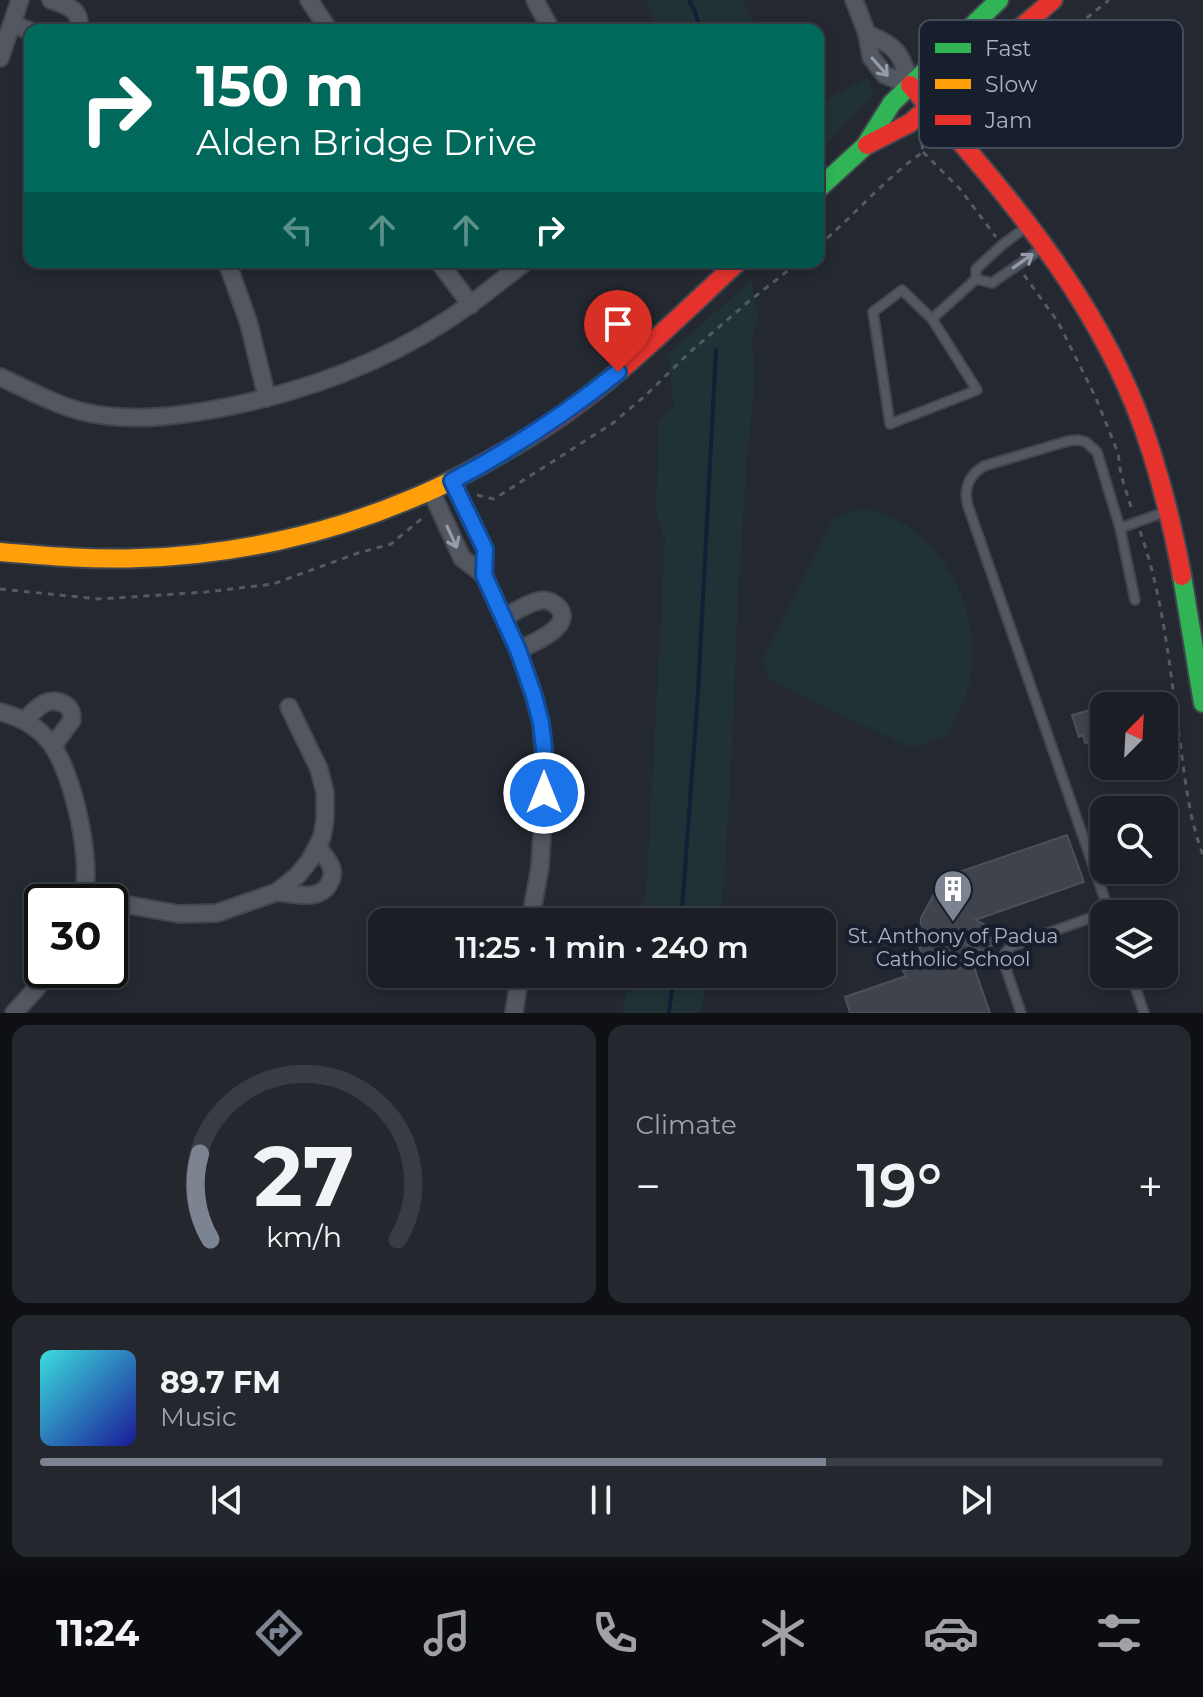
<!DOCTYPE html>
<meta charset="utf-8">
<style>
body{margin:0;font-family:Montserrat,sans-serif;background:#24272d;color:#f1f3f6;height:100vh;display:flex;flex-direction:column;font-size:30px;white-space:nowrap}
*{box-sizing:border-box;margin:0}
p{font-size:26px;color:#a0a2a7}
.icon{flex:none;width:44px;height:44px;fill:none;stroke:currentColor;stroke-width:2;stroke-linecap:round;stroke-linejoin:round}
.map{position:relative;height:1013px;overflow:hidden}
.panel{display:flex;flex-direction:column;gap:12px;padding:12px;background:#0f1014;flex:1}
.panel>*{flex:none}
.banner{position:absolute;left:24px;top:24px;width:800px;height:244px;border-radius:16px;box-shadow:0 4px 12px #0003,0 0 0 2px #393c42;background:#00695c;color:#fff;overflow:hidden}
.needle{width:52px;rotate:24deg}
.controls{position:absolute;left:1090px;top:692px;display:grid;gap:16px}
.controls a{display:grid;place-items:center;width:88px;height:88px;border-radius:16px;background:#1b1e25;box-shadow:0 4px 12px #0003,0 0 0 2px #393c42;font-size:40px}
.speed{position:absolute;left:24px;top:884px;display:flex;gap:16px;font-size:40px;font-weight:700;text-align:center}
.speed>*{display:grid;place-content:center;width:104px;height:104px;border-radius:50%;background:#1b1e25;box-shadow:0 4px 12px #0003,0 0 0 2px #393c42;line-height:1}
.speed .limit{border:4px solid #111;border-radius:12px;background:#fff;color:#111}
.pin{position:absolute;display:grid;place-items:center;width:68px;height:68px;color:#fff;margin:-82px -34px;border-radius:50% 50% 50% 0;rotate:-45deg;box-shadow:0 0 8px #0007}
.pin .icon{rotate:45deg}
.me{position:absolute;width:88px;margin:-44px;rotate:0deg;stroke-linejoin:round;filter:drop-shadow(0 0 6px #0008)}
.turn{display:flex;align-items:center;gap:28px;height:168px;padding:0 40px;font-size:36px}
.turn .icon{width:104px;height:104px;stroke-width:2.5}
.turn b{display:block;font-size:56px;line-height:68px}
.lanes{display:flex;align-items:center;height:76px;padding:0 40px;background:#0003;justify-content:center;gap:40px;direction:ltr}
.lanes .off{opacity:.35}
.big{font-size:60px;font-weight:600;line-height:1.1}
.panel .card{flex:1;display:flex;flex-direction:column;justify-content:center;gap:12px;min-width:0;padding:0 28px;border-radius:16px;background:#24272d}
.panel .dial{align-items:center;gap:0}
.dial svg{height:208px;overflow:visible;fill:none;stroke:#393c42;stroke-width:7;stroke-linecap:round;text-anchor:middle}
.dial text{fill:#f1f3f6;stroke:none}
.song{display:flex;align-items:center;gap:24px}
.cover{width:96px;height:96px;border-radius:12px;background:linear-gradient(135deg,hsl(180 70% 55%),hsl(240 70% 35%))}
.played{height:8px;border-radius:4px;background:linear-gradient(90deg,#7c8391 70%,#393c42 70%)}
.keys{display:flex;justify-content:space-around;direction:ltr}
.heat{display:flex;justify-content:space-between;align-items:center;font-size:44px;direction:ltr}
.panel .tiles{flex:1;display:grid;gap:12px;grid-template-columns:1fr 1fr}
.card:last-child{grid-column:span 2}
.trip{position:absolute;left:368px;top:908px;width:468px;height:80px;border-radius:16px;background:#1b1e25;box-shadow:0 4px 12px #0003,0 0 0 2px #393c42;font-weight:600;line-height:80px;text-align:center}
.menu{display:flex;height:128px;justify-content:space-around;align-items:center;background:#0b0c0f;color:#a0a2a7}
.menu .icon{width:56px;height:56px}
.menu .active{color:#7c8391}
.menu b{font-size:36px;color:#f1f3f6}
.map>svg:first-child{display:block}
</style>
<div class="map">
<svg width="1203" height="1013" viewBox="0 0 1203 1013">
<rect width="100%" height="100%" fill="#242831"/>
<!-- green -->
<g fill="#213237">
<path d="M 646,0 L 742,0 L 757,30 L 659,30 Z"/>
<path d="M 868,77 L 873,94 L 818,153 L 818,105 Z"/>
<path d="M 751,281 L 758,315 L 752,340 L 755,379 L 746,471 L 738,600 L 731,766 L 722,911 L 719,922 L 640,922 L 647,881 L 665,539 L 656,512 L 659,420 L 674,407 L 668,354 Z"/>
<path d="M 864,508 C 875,512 888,515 899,521 C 953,553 982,619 970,680 C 966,700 955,719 945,736 L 911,748 L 770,680 L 762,661 L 834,518 Z"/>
<path d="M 629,974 L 708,974 L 700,1013 L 622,1013 Z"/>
</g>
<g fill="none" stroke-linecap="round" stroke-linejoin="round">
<!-- stream -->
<g stroke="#131f34" stroke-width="4">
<path d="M 689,0 L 695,12 L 701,30"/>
<path d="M 681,922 L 698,693 L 716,350"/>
<path d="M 669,1013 L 674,974"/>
</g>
</g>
<!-- building -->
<g fill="#3e434c" stroke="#4b505a" stroke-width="2">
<path d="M 1104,706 L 1104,728 L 1099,730 L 1102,738 L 1099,739 L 1104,762 L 1095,765 L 1088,742 L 1085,743 L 1083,735 L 1079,737 L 1072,715 Z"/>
<path d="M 1067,835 L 1084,882 L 975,920 L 999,931 L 988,954 L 966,944 L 990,1013 L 850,1013 L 845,997 L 906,976 L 903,971 L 924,963 L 919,945 L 921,918 L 933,896 L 945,886 L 961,877 L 959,872 Z"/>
</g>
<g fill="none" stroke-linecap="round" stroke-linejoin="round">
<defs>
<g id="lane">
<path d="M 1026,227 L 1002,245 L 976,269 L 976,279 L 992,283 L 1041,249"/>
<path d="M 932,319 L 902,290 L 873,312 L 890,424 L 977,390 L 932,319 L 976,279"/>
<path d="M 1120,528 L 1165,512"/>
<path d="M 1110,914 L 968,506 C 963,489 969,475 984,466 L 1068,441 L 1078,440 L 1086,442 L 1097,452 L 1120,528 L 1135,600"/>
<path d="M 1131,974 L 1144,1013"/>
<path d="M 1021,1013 L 1004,963 C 1003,955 1005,950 1013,946 L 1109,911"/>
</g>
<g id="street">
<path d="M 51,0 C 67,6 83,9 78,30"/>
<path d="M 309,0 L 329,30"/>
<path d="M 535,0 L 551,30"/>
<path d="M 854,0 L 867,34 L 871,57 L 885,75 L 910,85"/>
<path d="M 12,24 L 30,31"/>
<path d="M 867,34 C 898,46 901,54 910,85"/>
<path d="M 0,58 L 20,0"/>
<path d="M 227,262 L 249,324 L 267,398"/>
<path d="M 439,262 L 471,305"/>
<path d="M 0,377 C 27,389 55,405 84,412 C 128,422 173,417 216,409 C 307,392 397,358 472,303 C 490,290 507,276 525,262"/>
<path d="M 452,481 L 485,549 L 484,575 L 518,650 L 534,696 L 541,723 L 545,768 L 543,818 L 540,867 L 530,922"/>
<path d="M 431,491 L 462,558 L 484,575"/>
<path d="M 503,618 C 514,612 526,604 538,601 C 544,599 551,601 556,605 C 579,625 531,644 518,650"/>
<path d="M 0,712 C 21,717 39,727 52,745 C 74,776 94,866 82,902"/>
<path d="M 25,720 C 36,709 47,695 64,704 C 71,708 72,713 72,720 L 53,746"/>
<path d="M 277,892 C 294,894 321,902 330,882 C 332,878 333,874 332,869 C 330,862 323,854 318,847"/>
<path d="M 84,897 L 179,914 L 217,913 L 277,892 L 298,875 L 310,860 L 322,837 L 325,820 L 325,792 L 319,769 L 289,707"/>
<path d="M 14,1013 L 34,991 L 51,970"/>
<path d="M 514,1013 L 520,974"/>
</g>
<g id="fast">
<path d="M 818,189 L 865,146 L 892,103 L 999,0"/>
<path d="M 1182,576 L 1203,703"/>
</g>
<path id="slow" d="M 0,552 C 46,556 93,560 140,558 C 232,555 326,535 411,499 C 453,482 491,460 529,437"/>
<g id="jam">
<path d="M 910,85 C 997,182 1086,284 1135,406 C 1157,461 1171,518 1182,576"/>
<path d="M 867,145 L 910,123 L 1053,0"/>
<path d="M 529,437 C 607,390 672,323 738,262"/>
</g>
</defs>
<!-- lane casing -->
<use href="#lane" stroke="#41454e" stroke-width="12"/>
<!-- street casing -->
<use href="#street" stroke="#41454e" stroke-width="20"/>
<!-- fast casing -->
<use href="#fast" stroke="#41454e" stroke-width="22"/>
<!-- slow casing -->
<use href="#slow" stroke="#41454e" stroke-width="22"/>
<!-- jam casing -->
<use href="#jam" stroke="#41454e" stroke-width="22"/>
<!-- path -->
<g stroke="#555a62" stroke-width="3" stroke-dasharray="6 6" stroke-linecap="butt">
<path d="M 961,105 L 969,107 L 989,96 L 1109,0"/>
<path d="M 923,152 L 960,189 L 996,237"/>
<path d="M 818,246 C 854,216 884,179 923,152 L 921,137"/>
<path d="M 1024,275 L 1058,322 L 1096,398 L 1118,453 L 1121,475 L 1133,513"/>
<path d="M 477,495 L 494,499 L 613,423 L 646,395 L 690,352 L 748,302 L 799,262"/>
<path d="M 1140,531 C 1164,599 1170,671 1180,741 C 1185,780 1189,818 1203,855"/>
<path d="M 0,589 L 99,599 L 206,592 L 273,584 L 358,553 L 391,544 L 426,515"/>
</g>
<!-- lane -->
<use href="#lane" stroke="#525760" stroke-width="8"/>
<!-- street -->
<use href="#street" stroke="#525760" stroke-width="16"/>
<!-- fast -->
<use href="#fast" stroke="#30b455" stroke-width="18"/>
<!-- slow -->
<use href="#slow" stroke="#ff9f0a" stroke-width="18"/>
<!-- jam -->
<use href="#jam" stroke="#e5322d" stroke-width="18"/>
</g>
<!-- one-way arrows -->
<defs><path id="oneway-shaft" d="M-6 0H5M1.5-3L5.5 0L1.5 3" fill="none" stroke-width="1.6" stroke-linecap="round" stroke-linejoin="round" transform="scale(2)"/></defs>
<g stroke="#959dac">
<use href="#oneway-shaft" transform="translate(880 67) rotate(49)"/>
<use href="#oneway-shaft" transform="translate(1023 261) rotate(-35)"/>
<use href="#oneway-shaft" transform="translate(452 537) rotate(65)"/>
</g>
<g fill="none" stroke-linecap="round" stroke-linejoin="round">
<defs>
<path id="route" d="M 544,793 L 544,748 L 541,723 L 534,696 L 518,650 L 484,575 L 485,549 L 452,481 C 513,449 565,414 618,372"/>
</defs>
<!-- route casing -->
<use href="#route" stroke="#114b97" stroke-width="20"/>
<!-- route -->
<use href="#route" stroke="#1a73e8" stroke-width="14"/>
</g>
<!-- icons -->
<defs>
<symbol id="building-pin" viewBox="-11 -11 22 30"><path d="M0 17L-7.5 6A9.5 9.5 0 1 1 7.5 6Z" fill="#7c8391" stroke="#171f2c"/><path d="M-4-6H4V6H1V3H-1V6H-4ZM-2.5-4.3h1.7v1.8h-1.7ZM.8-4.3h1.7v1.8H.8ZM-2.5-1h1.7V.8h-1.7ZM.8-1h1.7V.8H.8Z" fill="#fff"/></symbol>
</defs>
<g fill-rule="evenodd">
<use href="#building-pin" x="931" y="867" width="44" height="60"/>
</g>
<g text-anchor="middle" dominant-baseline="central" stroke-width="8" stroke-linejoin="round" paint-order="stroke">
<!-- poi labels -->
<g font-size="20" fill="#abb4c5" stroke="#171f2c">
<text x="953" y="936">St. Anthony of Padua<tspan x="953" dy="23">Catholic School</tspan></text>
</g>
</g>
<!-- legend -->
<rect x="919" y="20" width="264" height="128" rx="12" fill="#171f2c" stroke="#434c5a" stroke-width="2"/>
<rect x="935" y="43" width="36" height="10" fill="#30b455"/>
<rect x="935" y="79" width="36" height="10" fill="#ff9f0a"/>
<rect x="935" y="115" width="36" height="10" fill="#e5322d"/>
<g font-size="22" fill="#abb4c5">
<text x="985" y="56">Fast</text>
<text x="985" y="92">Slow</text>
<text x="985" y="128">Jam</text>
</g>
</svg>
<div class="controls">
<a><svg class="needle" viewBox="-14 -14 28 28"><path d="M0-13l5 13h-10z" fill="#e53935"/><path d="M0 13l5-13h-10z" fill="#a0a2a7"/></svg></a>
<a><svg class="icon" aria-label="search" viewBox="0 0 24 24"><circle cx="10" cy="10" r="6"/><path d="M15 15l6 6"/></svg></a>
<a><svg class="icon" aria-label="layers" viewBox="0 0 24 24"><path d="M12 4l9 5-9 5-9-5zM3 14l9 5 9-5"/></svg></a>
</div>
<div class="speed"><div class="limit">30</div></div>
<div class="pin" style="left:618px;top:372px;background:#d93025"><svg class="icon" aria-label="arrive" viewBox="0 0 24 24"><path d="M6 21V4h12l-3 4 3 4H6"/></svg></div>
<svg class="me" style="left:544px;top:793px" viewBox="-20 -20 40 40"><circle r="17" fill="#1a73e8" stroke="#fff" stroke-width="3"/><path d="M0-11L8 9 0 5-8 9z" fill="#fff"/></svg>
<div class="trip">11:25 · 1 min · 240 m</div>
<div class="banner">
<div class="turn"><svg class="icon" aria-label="right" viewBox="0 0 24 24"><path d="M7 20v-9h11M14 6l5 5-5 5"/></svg><div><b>150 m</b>Alden Bridge Drive</div></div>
<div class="lanes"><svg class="icon off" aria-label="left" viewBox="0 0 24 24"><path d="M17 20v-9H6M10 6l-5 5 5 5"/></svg><svg class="icon off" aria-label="ahead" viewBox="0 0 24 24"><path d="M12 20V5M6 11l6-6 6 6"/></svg><svg class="icon off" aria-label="ahead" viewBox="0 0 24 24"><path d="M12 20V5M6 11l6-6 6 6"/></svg><svg class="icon" aria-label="right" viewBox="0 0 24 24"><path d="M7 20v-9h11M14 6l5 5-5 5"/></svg></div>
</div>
</div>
<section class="panel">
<div class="tiles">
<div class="card dial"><svg viewBox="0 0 100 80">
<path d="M14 69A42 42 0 1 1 86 69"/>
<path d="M14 69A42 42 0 0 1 10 36" stroke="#7c8391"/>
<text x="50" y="56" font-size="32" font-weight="700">27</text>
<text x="50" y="72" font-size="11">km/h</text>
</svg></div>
<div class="card"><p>Climate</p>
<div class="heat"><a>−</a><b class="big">19°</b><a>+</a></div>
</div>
<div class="card">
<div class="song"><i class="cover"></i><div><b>89.7 FM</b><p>Music</p></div></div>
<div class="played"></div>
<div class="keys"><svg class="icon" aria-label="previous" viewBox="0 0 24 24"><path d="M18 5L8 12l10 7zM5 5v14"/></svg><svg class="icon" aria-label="pause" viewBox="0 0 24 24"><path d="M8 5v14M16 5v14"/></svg><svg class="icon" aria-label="next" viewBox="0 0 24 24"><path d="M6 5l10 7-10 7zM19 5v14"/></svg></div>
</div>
</div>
</section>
<nav class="menu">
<b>11:24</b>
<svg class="icon active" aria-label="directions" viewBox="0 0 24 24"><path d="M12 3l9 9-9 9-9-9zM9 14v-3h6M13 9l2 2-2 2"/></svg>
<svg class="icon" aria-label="music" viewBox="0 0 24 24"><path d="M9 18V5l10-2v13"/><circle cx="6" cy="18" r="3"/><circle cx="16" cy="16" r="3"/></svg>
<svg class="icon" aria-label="phone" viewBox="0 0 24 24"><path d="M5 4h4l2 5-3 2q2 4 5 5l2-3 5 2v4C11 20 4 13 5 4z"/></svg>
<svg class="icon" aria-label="climate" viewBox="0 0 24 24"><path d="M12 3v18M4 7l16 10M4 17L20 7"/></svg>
<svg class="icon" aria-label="car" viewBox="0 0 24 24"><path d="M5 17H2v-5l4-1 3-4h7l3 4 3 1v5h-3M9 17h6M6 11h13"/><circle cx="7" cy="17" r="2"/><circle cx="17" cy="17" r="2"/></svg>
<svg class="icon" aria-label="filters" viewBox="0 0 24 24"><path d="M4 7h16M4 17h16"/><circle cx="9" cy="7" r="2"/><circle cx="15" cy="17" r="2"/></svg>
</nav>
